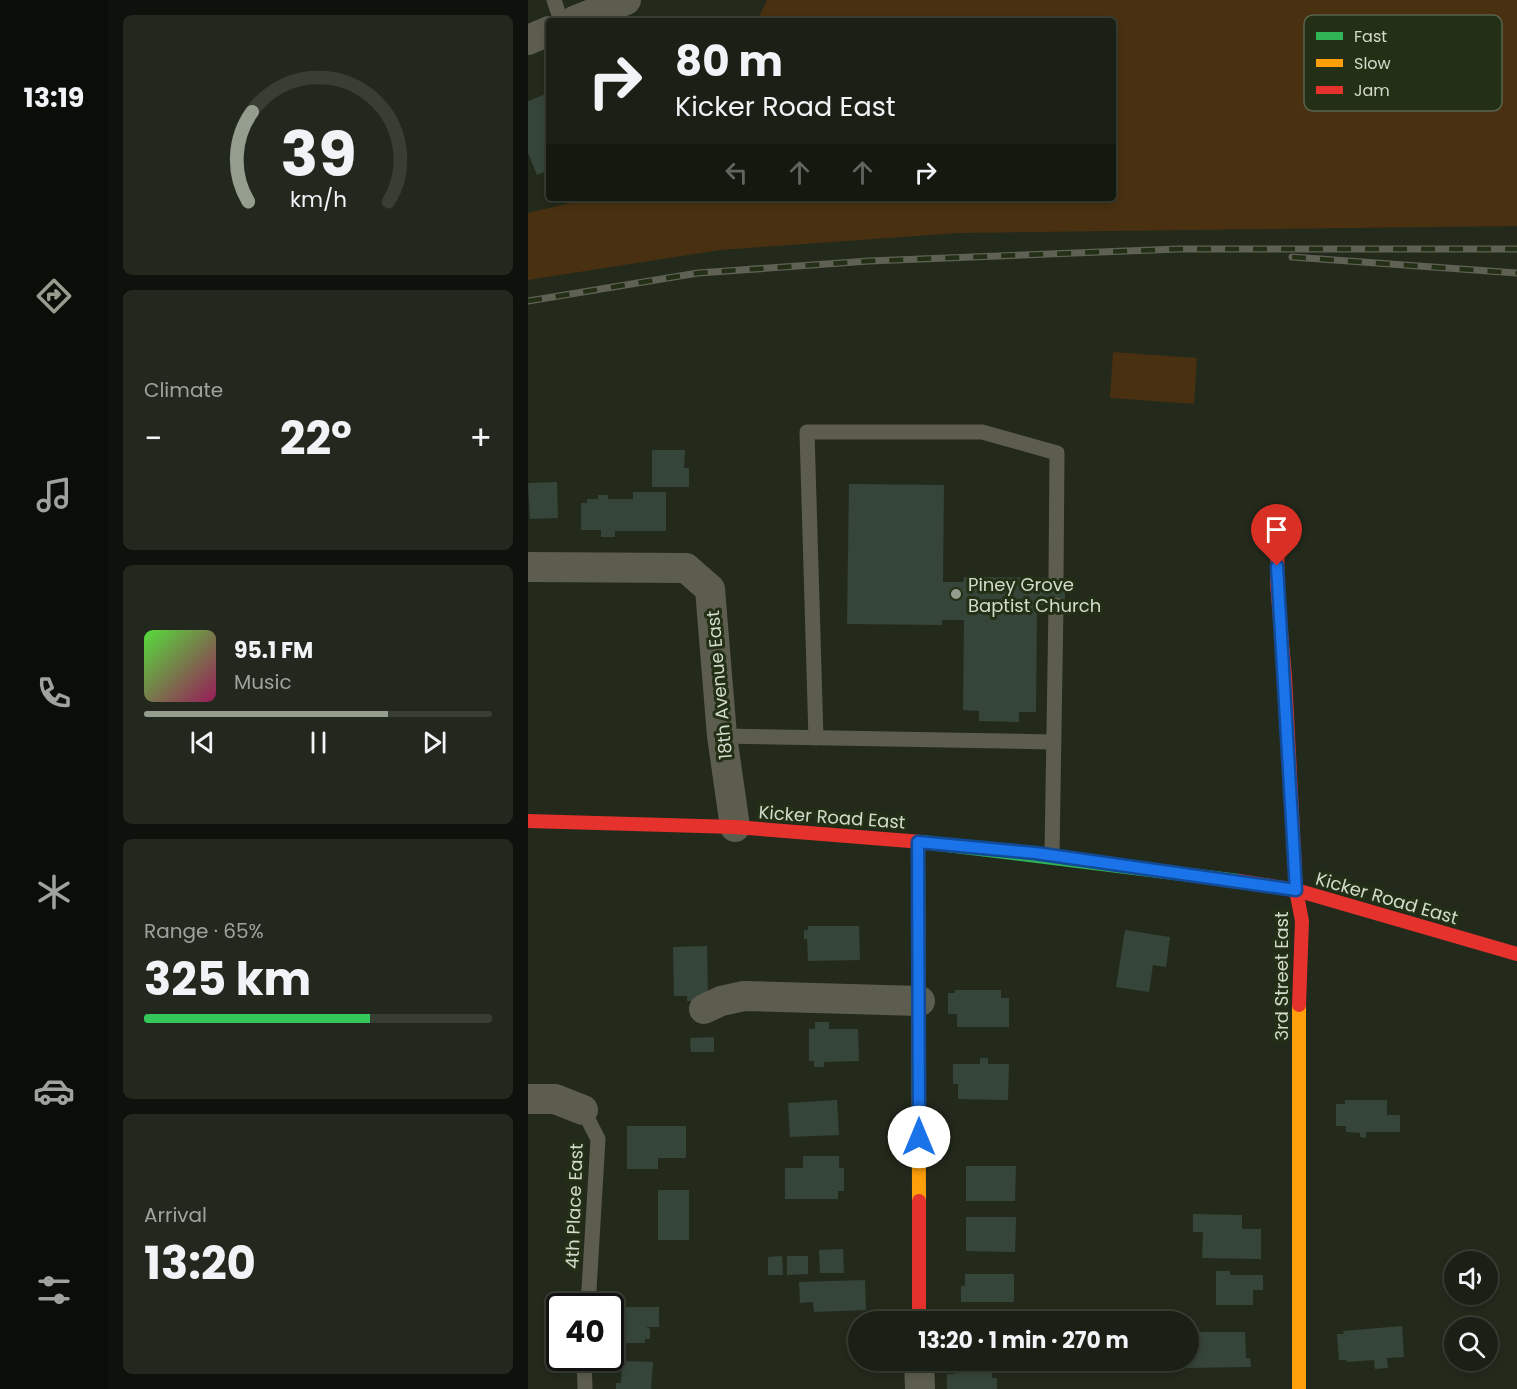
<!DOCTYPE html>
<meta charset="utf-8">
<style>
body{margin:0;font-family:Poppins,sans-serif;background:#23281e;color:#f1f3f6;height:100vh;display:flex;flex-direction:column;font-size:22px;white-space:nowrap}
*{box-sizing:border-box;margin:0}
p{font-size:20px;color:#9fa3a0}
.icon{flex:none;width:33px;height:33px;fill:none;stroke:currentColor;stroke-width:2;stroke-linecap:round;stroke-linejoin:round}
.map{position:relative;flex:1;overflow:hidden}
.panel{display:flex;flex-direction:column;gap:15px;padding:15px;background:#0e120c;width:420px}
.panel>*{flex:none}
.guide{position:absolute;left:18px;top:18px;width:570px;height:183px;border-radius:6px;box-shadow:0 3px 9px #0003,0 0 0 2px #383e34;background:#1a2015;color:#f1f3f6;overflow:hidden}
.controls{position:absolute;left:916px;top:1251px;display:grid;gap:12px}
.controls a{display:grid;place-items:center;width:54px;height:54px;border-radius:50%;background:#1a2015;box-shadow:0 3px 9px #0003,0 0 0 2px #383e34;font-size:30px}
.speed{position:absolute;left:18px;top:1293px;display:flex;gap:12px;font-size:30px;font-weight:700;text-align:center}
.speed>*{display:grid;place-content:center;width:78px;height:78px;border-radius:50%;background:#1a2015;box-shadow:0 3px 9px #0003,0 0 0 2px #383e34;line-height:1}
.speed .limit{border:3px solid #111;border-radius:9px;background:#fff;color:#111}
.pin{position:absolute;display:grid;place-items:center;width:51px;height:51px;color:#fff;margin:-62px -26px;border-radius:50% 50% 50% 0;rotate:-45deg;box-shadow:0 0 6px #0007}
.pin .icon{rotate:45deg}
.me{position:absolute;width:66px;margin:-33px;rotate:0deg;stroke-linejoin:round;filter:drop-shadow(0 0 4px #0008)}
.turn{display:flex;align-items:center;gap:21px;height:126px;padding:0 30px;font-size:27px}
.turn .icon{width:78px;height:78px;stroke-width:2.5}
.turn b{display:block;font-size:42px;line-height:51px}
.lanes{display:flex;align-items:center;height:57px;padding:0 30px;background:#0003;justify-content:center;gap:30px;direction:ltr}
.lanes .off{opacity:.35}
.big{font-size:45px;font-weight:700;line-height:1.1}
.panel .widget{flex:1;display:flex;flex-direction:column;justify-content:center;gap:9px;min-width:0;padding:0 21px;border-radius:9px;background:#23281e}
.panel .dial{align-items:center;gap:0}
.dial svg{height:156px;overflow:visible;fill:none;stroke:#383e34;stroke-width:7;stroke-linecap:round;text-anchor:middle}
.dial text{fill:#f1f3f6;stroke:none}
.song{display:flex;align-items:center;gap:18px}
.cover{width:72px;height:72px;border-radius:9px;background:linear-gradient(135deg,hsl(110 70% 55%),hsl(330 70% 35%))}
.played{height:6px;border-radius:3px;background:linear-gradient(90deg,#959e8e 70%,#383e34 70%)}
.keys{display:flex;justify-content:space-around;direction:ltr}
.heat{display:flex;justify-content:space-between;align-items:center;font-size:33px;direction:ltr}
.charge{height:9px;border-radius:4px;background:linear-gradient(90deg,#34c759 65%,#383e34 0)}
.trip{position:absolute;left:320px;top:1311px;width:351px;height:60px;border-radius:30px;background:#1a2015;box-shadow:0 3px 9px #0003,0 0 0 2px #383e34;font-weight:700;line-height:60px;text-align:center}
main{display:flex;flex:1;min-height:0}
.menu{display:flex;flex-direction:column;width:108px;justify-content:space-around;align-items:center;background:#0a0d08;color:#9fa3a0}
.menu .icon{width:42px;height:42px}
.menu .active{color:#959e8e}
.menu b{font-size:27px;color:#f1f3f6}
.map>svg:first-child{display:block}
</style>
<main>
<nav class="menu">
<b>13:19</b>
<svg class="icon active" aria-label="directions" viewBox="0 0 24 24"><path d="M12 3l9 9-9 9-9-9zM9 14v-3h6M13 9l2 2-2 2"/></svg>
<svg class="icon" aria-label="music" viewBox="0 0 24 24"><path d="M9 18V5l10-2v13"/><circle cx="6" cy="18" r="3"/><circle cx="16" cy="16" r="3"/></svg>
<svg class="icon" aria-label="phone" viewBox="0 0 24 24"><path d="M5 4h4l2 5-3 2q2 4 5 5l2-3 5 2v4C11 20 4 13 5 4z"/></svg>
<svg class="icon" aria-label="climate" viewBox="0 0 24 24"><path d="M12 3v18M4 7l16 10M4 17L20 7"/></svg>
<svg class="icon" aria-label="car" viewBox="0 0 24 24"><path d="M5 17H2v-5l4-1 3-4h7l3 4 3 1v5h-3M9 17h6M6 11h13"/><circle cx="7" cy="17" r="2"/><circle cx="17" cy="17" r="2"/></svg>
<svg class="icon" aria-label="filters" viewBox="0 0 24 24"><path d="M4 7h16M4 17h16"/><circle cx="9" cy="7" r="2"/><circle cx="15" cy="17" r="2"/></svg>
</nav>
<section class="panel">
<div class="widget dial"><svg viewBox="0 0 100 80">
<path d="M14 69A42 42 0 1 1 86 69"/>
<path d="M14 69A42 42 0 0 1 16 23" stroke="#959e8e"/>
<text x="50" y="56" font-size="32" font-weight="700">39</text>
<text x="50" y="72" font-size="11">km/h</text>
</svg></div>
<div class="widget"><p>Climate</p>
<div class="heat"><a>−</a><b class="big">22°</b><a>+</a></div>
</div>
<div class="widget">
<div class="song"><i class="cover"></i><div><b>95.1 FM</b><p>Music</p></div></div>
<div class="played"></div>
<div class="keys"><svg class="icon" aria-label="previous" viewBox="0 0 24 24"><path d="M18 5L8 12l10 7zM5 5v14"/></svg><svg class="icon" aria-label="pause" viewBox="0 0 24 24"><path d="M8 5v14M16 5v14"/></svg><svg class="icon" aria-label="next" viewBox="0 0 24 24"><path d="M6 5l10 7-10 7zM19 5v14"/></svg></div>
</div>
<div class="widget"><p>Range · 65%</p><b class="big">325 km</b><div class="charge"></div></div>
<div class="widget"><p>Arrival</p><b class="big">13:20</b></div>
</section>
<div class="map">
<svg width="989" height="1389" viewBox="0 0 989 1389">
<rect width="100%" height="100%" fill="#232a1c"/>
<!-- green -->
<g fill="#483011">
<path d="M 239,0 L 989,0 L 989,226 L 430,233 L 192,250 L 0,280 L 0,213 L 63,198 L 585,198 L 585,21 L 229,21 Z"/>
<path d="M 585,352 L 669,358 L 666,404 L 582,398 Z"/>
</g>
<!-- building -->
<g fill="#364539">
<path d="M 21,93 L 21,170 L 9,175 L 0,153 L 0,101 Z"/>
<path d="M 124,450 L 157,450 L 156,468 L 161,468 L 161,487 L 124,487 Z"/>
<path d="M 29,482 L 30,518 L 2,519 L 0,483 Z"/>
<path d="M 321,484 L 416,485 L 415,582 L 435,582 L 436,577 L 537,578 L 537,605 L 509,605 L 508,712 L 491,712 L 491,722 L 451,721 L 451,711 L 435,710 L 436,620 L 414,620 L 414,625 L 319,624 Z"/>
<path d="M 105,492 L 138,492 L 138,531 L 87,531 L 87,537 L 73,537 L 73,530 L 53,530 L 53,503 L 59,503 L 59,499 L 70,499 L 70,495 L 80,495 L 80,499 L 105,499 Z"/>
<path d="M 280,926 L 331,926 L 332,960 L 280,961 L 279,939 L 276,939 L 276,930 L 280,930 Z"/>
<path d="M 597,930 L 642,937 L 638,967 L 625,965 L 621,992 L 588,987 Z"/>
<path d="M 179,946 L 180,996 L 167,996 L 167,1001 L 159,1001 L 159,996 L 146,996 L 145,947 Z"/>
<path d="M 427,990 L 473,990 L 473,998 L 481,998 L 481,1027 L 429,1027 L 429,1014 L 420,1014 L 420,993 L 427,993 Z"/>
<path d="M 287,1022 L 301,1022 L 301,1029 L 330,1029 L 331,1061 L 296,1062 L 296,1067 L 286,1067 L 286,1061 L 281,1061 L 281,1029 L 287,1029 Z"/>
<path d="M 186,1037 L 186,1052 L 163,1052 L 162,1038 Z"/>
<path d="M 452,1058 L 460,1058 L 460,1064 L 481,1064 L 480,1100 L 430,1099 L 430,1084 L 425,1084 L 425,1064 L 452,1064 Z"/>
<path d="M 309,1100 L 311,1135 L 262,1137 L 260,1103 Z"/>
<path d="M 817,1100 L 859,1100 L 859,1115 L 872,1115 L 872,1132 L 838,1132 L 838,1138 L 832,1137 L 832,1133 L 818,1132 L 818,1126 L 808,1126 L 808,1104 L 817,1104 Z"/>
<path d="M 99,1126 L 158,1126 L 158,1158 L 130,1158 L 130,1169 L 99,1169 Z"/>
<path d="M 275,1156 L 311,1156 L 311,1168 L 316,1168 L 316,1191 L 310,1191 L 310,1199 L 257,1199 L 257,1168 L 275,1168 Z"/>
<path d="M 438,1166 L 488,1166 L 487,1201 L 438,1201 Z"/>
<rect x="130" y="1190" width="31" height="50"/>
<path d="M 665,1214 L 714,1215 L 714,1229 L 733,1229 L 733,1259 L 674,1258 L 675,1232 L 665,1232 Z"/>
<path d="M 438,1217 L 488,1217 L 487,1252 L 438,1251 Z"/>
<path d="M 315,1249 L 316,1273 L 292,1273 L 291,1250 Z"/>
<path d="M 254,1256 L 255,1275 L 240,1275 L 240,1257 Z"/>
<path d="M 259,1256 L 280,1256 L 280,1274 L 259,1275 Z"/>
<path d="M 688,1271 L 702,1271 L 702,1275 L 735,1275 L 735,1290 L 725,1290 L 725,1305 L 688,1305 Z"/>
<path d="M 437,1274 L 486,1274 L 486,1302 L 433,1302 L 433,1286 L 437,1286 Z"/>
<path d="M 337,1280 L 338,1310 L 286,1312 L 285,1302 L 272,1303 L 271,1282 Z"/>
<path d="M 82,1307 L 131,1307 L 131,1327 L 118,1327 L 122,1329 L 122,1339 L 117,1339 L 117,1343 L 82,1343 Z"/>
<path d="M 874,1326 L 876,1357 L 859,1358 L 860,1368 L 847,1369 L 846,1360 L 819,1362 L 818,1360 L 811,1360 L 809,1334 L 816,1334 L 815,1331 Z"/>
<path d="M 660,1332 L 717,1332 L 718,1358 L 722,1358 L 723,1367 L 654,1368 L 654,1360 L 660,1360 Z"/>
<path d="M 426,1360 L 464,1360 L 464,1378 L 469,1378 L 469,1389 L 419,1389 L 419,1374 L 426,1374 Z"/>
<path d="M 94,1361 L 125,1362 L 123,1389 L 88,1389 L 88,1383 L 93,1383 Z"/>
</g>
<g fill="none" stroke-linecap="round" stroke-linejoin="round">
<!-- lane -->
<g stroke="#5d5d4f" stroke-width="15">
<path d="M 26,0 L 33,21"/>
<path d="M 194,736 L 525,742"/>
<path d="M 288,738 L 279,432 L 454,432 L 529,453 L 528,578"/>
<path d="M 524,855 L 528,605"/>
<path d="M 55,1110 L 70,1139 L 60,1306"/>
<path d="M 56,1358 L 57,1389"/>
</g>
<!-- street -->
<g stroke="#5d5d4f" stroke-width="30">
<path d="M 46,21 L 98,0"/>
<path d="M 0,40 L 21,31"/>
<path d="M 0,567 L 158,568 L 182,589 L 194,736 L 207,827"/>
<path d="M 176,1009 L 193,1001 L 216,996 L 392,1001"/>
<path d="M 0,1099 L 27,1099 L 55,1110"/>
<path d="M 391,1360 L 392,1389"/>
</g>
<!-- fast -->
<path stroke="#30b455" stroke-width="14" d="M 394,842 L 711,881"/>
<!-- slow -->
<g stroke="#ff9f0a" stroke-width="14">
<path d="M 390,842 L 391,1201"/>
<path d="M 771,1005 L 771,1389"/>
</g>
<!-- jam -->
<g stroke="#e5322d" stroke-width="14">
<path d="M 750,528 L 749,584 L 757,677 L 768,890 L 774,921 L 771,1005"/>
<path d="M 0,821 L 207,827 L 394,842"/>
<path d="M 711,881 L 768,890 L 989,954"/>
<path d="M 391,1201 L 391,1322"/>
</g>
<defs>
<g id="rail">
<path d="M 764,257 L 989,273"/>
<path d="M 0,301 L 170,273 L 341,261 L 650,249 L 989,249"/>
</g>
</defs>
<!-- rail casing -->
<use href="#rail" stroke="#5f6155" stroke-width="7"/>
<!-- rail -->
<use href="#rail" stroke="#233016" stroke-width="4.5" stroke-dasharray="14" stroke-linecap="butt"/>
</g>
<g fill="none" stroke-linecap="round" stroke-linejoin="round">
<defs>
<path id="route" d="M 391,1137 L 390,842 L 507,853 L 768,890 L 749,566"/>
</defs>
<!-- route casing -->
<use href="#route" stroke="#114b97" stroke-width="15"/>
<!-- route -->
<use href="#route" stroke="#1a73e8" stroke-width="10"/>
</g>
<!-- markers -->
<circle fill="#959e8e" stroke="#233016" stroke-width="2" cx="428" cy="594" r="6"/>
<g text-anchor="middle" dominant-baseline="central" stroke-width="6" stroke-linejoin="round" paint-order="stroke">
<!-- poi labels -->
<g font-size="18" fill="#d3dccc" stroke="#233016" text-anchor="start">
<text x="440" y="584">Piney Grove<tspan x="440" dy="21">Baptist Church</tspan></text>
</g>
<!-- street labels -->
<g font-size="18" fill="#d3dccc" stroke="#233016">
<text transform="translate(191 685) rotate(-95)">18th Avenue East</text>
<text transform="translate(304 817) rotate(4)">Kicker Road East</text>
<text transform="translate(859 898) rotate(16)">Kicker Road East</text>
<text transform="translate(753 976) rotate(-90)">3rd Street East</text>
<text transform="translate(46 1206) rotate(-88)">4th Place East</text>
</g>
</g>
<!-- legend -->
<rect x="776" y="15" width="198" height="96" rx="9" fill="#233016" stroke="#58644d" stroke-width="1.5"/>
<rect x="788" y="32" width="27" height="8" fill="#30b455"/>
<rect x="788" y="59" width="27" height="8" fill="#ff9f0a"/>
<rect x="788" y="86" width="27" height="8" fill="#e5322d"/>
<g font-size="16" fill="#d3dccc">
<text x="826" y="42">Fast</text>
<text x="826" y="69">Slow</text>
<text x="826" y="96">Jam</text>
</g>
</svg>
<div class="controls">
<a><svg class="icon" aria-label="sound" viewBox="0 0 24 24"><path d="M4 9h4l5-4v14l-5-4H4zM17 9q2 3 0 6"/></svg></a>
<a><svg class="icon" aria-label="search" viewBox="0 0 24 24"><circle cx="10" cy="10" r="6"/><path d="M15 15l6 6"/></svg></a>
</div>
<div class="speed"><div class="limit">40</div></div>
<div class="pin" style="left:749px;top:566px;background:#d93025"><svg class="icon" aria-label="arrive" viewBox="0 0 24 24"><path d="M6 21V4h12l-3 4 3 4H6"/></svg></div>
<svg class="me" style="left:391px;top:1137px" viewBox="-20 -20 40 40"><circle r="19" fill="#fff"/><path d="M0-13L10 11 0 6-10 11z" fill="#1a73e8"/></svg>
<div class="trip">13:20 · 1 min · 270 m</div>
<div class="guide">
<div class="turn"><svg class="icon" aria-label="right" viewBox="0 0 24 24"><path d="M7 20v-9h11M14 6l5 5-5 5"/></svg><div><b>80 m</b>Kicker Road East</div></div>
<div class="lanes"><svg class="icon off" aria-label="left" viewBox="0 0 24 24"><path d="M17 20v-9H6M10 6l-5 5 5 5"/></svg><svg class="icon off" aria-label="ahead" viewBox="0 0 24 24"><path d="M12 20V5M6 11l6-6 6 6"/></svg><svg class="icon off" aria-label="ahead" viewBox="0 0 24 24"><path d="M12 20V5M6 11l6-6 6 6"/></svg><svg class="icon" aria-label="right" viewBox="0 0 24 24"><path d="M7 20v-9h11M14 6l5 5-5 5"/></svg></div>
</div>
</div>
</main>
